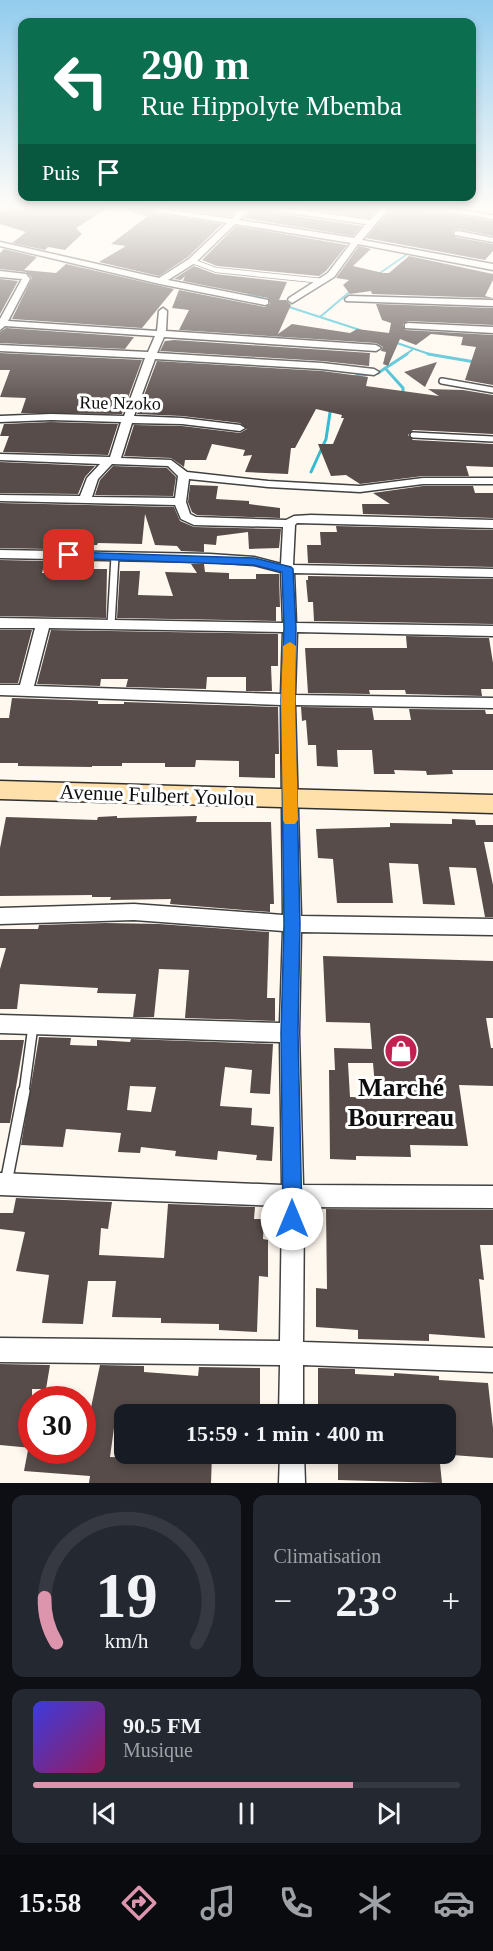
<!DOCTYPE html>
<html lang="fr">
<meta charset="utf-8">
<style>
body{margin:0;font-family:Georgia,serif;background:#242831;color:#f1f3f6;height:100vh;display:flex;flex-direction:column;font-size:22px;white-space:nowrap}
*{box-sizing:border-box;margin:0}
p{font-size:20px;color:#9ea1a6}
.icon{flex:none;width:33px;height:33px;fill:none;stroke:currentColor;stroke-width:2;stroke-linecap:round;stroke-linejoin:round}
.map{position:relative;height:1483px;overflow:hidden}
.sheet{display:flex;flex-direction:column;gap:12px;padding:12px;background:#0d0f14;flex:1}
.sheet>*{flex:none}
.guide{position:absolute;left:18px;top:18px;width:458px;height:183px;border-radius:12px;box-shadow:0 3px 9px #0003;background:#0b6e4f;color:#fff;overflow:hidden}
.speed{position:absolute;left:18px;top:1386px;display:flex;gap:12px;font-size:30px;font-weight:700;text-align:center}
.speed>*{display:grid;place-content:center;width:78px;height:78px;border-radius:50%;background:#171b24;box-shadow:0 3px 9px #0003;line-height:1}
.speed .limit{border:9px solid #d22;background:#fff;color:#111}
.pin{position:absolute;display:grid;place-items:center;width:51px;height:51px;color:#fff;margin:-26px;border-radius:12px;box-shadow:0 3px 9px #0006}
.me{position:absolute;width:66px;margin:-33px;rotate:0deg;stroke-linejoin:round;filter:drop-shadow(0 0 4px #0008)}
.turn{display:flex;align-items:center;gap:21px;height:126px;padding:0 24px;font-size:27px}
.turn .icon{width:78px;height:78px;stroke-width:2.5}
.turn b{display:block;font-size:42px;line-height:51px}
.then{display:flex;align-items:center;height:57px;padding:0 24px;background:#0003;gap:12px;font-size:22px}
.big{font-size:45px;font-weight:700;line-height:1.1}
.sheet .card{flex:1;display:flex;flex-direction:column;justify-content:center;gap:9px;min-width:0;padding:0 21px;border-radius:12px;background:#242831}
.sheet .dial{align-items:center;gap:0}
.dial svg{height:156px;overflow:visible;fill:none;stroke:#363941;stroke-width:7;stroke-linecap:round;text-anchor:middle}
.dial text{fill:#f1f3f6;stroke:none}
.song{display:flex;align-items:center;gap:18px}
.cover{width:72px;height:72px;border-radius:9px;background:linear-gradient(135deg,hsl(240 70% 55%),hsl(330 70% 35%))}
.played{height:6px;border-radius:3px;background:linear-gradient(90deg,#dc95ac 75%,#363941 75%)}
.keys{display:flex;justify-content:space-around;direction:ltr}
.heat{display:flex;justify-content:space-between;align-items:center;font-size:33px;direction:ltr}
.sheet .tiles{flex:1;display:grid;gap:12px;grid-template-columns:1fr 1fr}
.card:last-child{grid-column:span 2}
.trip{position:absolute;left:114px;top:1404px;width:342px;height:60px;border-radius:12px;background:#171b24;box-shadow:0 3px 9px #0003;font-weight:700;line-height:60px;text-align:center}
.dock{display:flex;height:96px;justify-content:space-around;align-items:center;background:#090b0e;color:#9ea1a6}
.dock .icon{width:42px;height:42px}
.dock .selected{color:#dc95ac}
.dock b{font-size:27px;color:#f1f3f6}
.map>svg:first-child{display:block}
</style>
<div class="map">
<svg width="493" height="1483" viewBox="0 0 493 1483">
<rect width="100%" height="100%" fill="#fff8ef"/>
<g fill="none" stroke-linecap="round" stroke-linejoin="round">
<!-- stream-far1 -->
<g stroke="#37bbd1" stroke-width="2">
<path d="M 380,273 L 406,255"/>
<path d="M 249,294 L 272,301"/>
<path d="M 286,306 L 360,330"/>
<path d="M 320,317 L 353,289"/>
<path d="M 394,342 L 432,355"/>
<path d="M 405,355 L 412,350"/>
</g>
<!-- stream -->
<g stroke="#37bbd1" stroke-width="3">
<path d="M 428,354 L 475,362"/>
<path d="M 385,368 L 403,388 L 403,397"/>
<path d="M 356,376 L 378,373 L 407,354"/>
<path d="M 311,472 L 326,439 L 331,406"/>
</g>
</g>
<!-- building -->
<g fill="#574c4a" fill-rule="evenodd">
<path d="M 8,206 L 24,210 L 25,206 L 111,206 L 76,228 L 82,234 L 65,250 L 48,247 L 45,250 L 12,243 L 26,232 L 0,224 L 0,211 Z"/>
<path d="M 143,206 L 155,206 L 153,211 L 159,214 L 222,224 L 188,257 L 159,276 L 99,262 L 126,246 L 111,244 L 148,216 L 130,212 L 130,207 L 138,210 Z"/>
<path d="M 159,206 L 242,206 L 230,217 Z"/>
<path d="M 290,206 L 366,206 L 377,210 L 369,218 Z"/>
<path d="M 252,209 L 256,210 L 362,226 L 353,236 L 244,218 Z"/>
<path d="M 389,211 L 443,213 L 493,221 L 493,236 L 458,229 L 452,232 L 455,237 L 493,244 L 493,251 L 485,260 L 366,238 Z"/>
<path d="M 236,226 L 347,245 L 326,271 L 319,276 L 217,266 L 202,260 Z"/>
<path d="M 359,246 L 371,249 L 353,266 L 383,273 L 389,273 L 409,256 L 493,274 L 493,280 L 485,296 L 493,298 L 372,294 L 371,291 L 350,294 L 343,285 L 349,280 L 336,278 Z"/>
<path d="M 4,249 L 37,257 L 24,270 L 56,273 L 66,264 L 174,289 L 142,328 L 12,319 L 32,278 L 26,272 L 0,269 L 0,253 Z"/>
<path d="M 194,266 L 215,274 L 287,282 L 279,300 L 286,300 L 291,305 L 278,334 L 292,324 L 350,333 L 357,329 L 389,333 L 391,323 L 382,320 L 376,304 L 493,308 L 493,325 L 408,321 L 403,324 L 405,330 L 493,335 L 493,385 L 465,380 L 476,347 L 461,345 L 463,337 L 431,334 L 416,345 L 400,339 L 388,366 L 383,364 L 386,352 L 381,351 L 383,347 L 376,343 L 179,330 L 189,310 L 172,308 L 179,290 L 265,307 L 270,304 L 268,298 L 183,281 L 185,276 L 181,280 L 174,279 Z"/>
<path d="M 0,279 L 18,281 L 0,314 Z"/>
<path d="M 6,328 L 134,337 L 125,349 L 0,343 L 0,332 Z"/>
<path d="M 174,340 L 370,353 L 369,366 L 322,361 L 160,351 L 165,341 Z"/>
<path d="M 0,353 L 142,360 L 122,414 L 21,413 L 26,398 L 0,397 L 10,370 L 0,370 Z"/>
<path d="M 157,361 L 322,371 L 368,377 L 366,386 L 439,396 L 428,389 L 463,390 L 493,395 L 493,434 L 413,430 L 408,435 L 413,440 L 493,444 L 493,467 L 466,466 L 469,476 L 423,476 L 360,484 L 346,475 L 331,476 L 318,444 L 333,444 L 344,418 L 341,418 L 342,415 L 316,409 L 295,448 L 291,448 L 288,474 L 245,472 L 252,455 L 243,456 L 245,450 L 212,444 L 206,460 L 185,460 L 184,467 L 171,458 L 124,456 L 134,425 L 182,426 L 240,433 L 247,429 L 240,423 L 182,416 L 137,414 Z"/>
<path d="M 437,362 L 425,387 L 404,372 Z"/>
<path d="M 51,422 L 118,424 L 108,455 L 3,452 L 9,436 L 0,436 L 4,424 Z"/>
<path d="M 0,462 L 95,466 L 85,477 L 78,494 L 0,493 Z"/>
<path d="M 113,466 L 167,468 L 176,477 L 173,496 L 95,495 L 100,480 Z"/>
<path d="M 190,485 L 218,486 L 216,499 L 249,501 L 249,504 L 280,508 L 280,518 L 197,515 L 192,512 L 188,502 Z"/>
<path d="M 423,486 L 473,486 L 475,493 L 493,493 L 493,518 L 363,514 L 362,504 L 390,504 L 373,493 Z"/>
<path d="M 0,503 L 174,507 L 180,521 L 194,527 L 281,529 L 279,548 L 249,549 L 248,532 L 217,536 L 216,545 L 204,544 L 204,552 L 181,551 L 177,546 L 155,545 L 145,514 L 142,544 L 98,543 L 97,545 L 79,546 L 48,545 L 47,549 L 0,548 Z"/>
<path d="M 336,526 L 493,530 L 493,567 L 308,563 L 307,545 L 321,545 L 320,532 L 337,532 Z"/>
<path d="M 0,560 L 45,561 L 42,573 L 82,573 L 82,569 L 107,569 L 106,618 L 0,616 Z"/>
<path d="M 191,564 L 204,564 L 205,572 L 229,573 L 229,579 L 256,579 L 256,574 L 279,574 L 280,607 L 276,607 L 276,621 L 117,618 L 120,571 L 140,571 L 138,595 L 173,596 L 165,572 L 197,573 Z"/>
<path d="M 308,576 L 493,579 L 493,624 L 314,621 L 313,602 L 308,602 L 306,580 L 308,580 Z"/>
<path d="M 0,630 L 32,630 L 18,683 L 0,683 Z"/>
<path d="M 51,630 L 278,634 L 278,666 L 271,666 L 272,691 L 246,691 L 246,677 L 207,677 L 206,689 L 126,687 L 128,679 L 101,679 L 100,686 L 37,684 Z"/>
<path d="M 406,636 L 489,638 L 493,663 L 493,689 L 481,689 L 482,696 L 406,694 L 405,690 L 369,690 L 370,694 L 308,693 L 305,648 L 407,648 Z"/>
<path d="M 12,698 L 98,701 L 98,704 L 124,704 L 124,702 L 278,707 L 279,754 L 275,754 L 275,778 L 239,777 L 239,761 L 196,760 L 195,767 L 165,767 L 165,763 L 122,763 L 122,766 L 92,766 L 92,767 L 18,766 L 18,763 L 0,763 L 0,718 L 9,718 Z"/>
<path d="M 301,707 L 372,708 L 374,720 L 411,720 L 409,709 L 485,710 L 486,714 L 493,714 L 493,770 L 452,770 L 453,774 L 427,775 L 426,771 L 394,770 L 395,774 L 374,774 L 372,750 L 337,750 L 338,767 L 317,766 L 316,745 L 308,745 L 306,720 L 302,721 Z"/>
<path d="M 117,816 L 117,818 L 197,816 L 196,822 L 271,822 L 274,904 L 270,904 L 270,912 L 170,904 L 171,899 L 110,900 L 111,897 L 92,897 L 92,895 L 0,896 L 0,848 L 6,817 L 97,820 L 98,817 Z"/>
<path d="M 452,819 L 475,820 L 476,825 L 493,825 L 493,842 L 484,842 L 493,885 L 493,917 L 485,917 L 476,868 L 449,867 L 455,905 L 423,904 L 418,864 L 389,863 L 393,903 L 337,903 L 333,859 L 318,858 L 316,829 L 390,827 L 390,823 L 452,824 Z"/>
<path d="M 106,923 L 159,924 L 269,932 L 267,998 L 275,998 L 275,1021 L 185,1018 L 189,970 L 159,969 L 154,1017 L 133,1017 L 136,994 L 97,993 L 98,988 L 20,984 L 17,1009 L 0,1009 L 0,969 L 6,948 L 0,948 L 0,929 L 38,929 L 39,925 Z"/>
<path d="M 323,956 L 493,961 L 493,1018 L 486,1018 L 491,1048 L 493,1048 L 493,1086 L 459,1085 L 468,1146 L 410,1145 L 411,1157 L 356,1156 L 356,1160 L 330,1159 L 329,1070 L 335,1070 L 334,1048 L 372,1049 L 370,1023 L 326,1022 ZM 348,1063 L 373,1063 L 376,1098 L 350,1097 Z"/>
<path d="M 39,1037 L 71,1038 L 70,1045 L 97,1046 L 97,1040 L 130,1042 L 131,1039 L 273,1044 L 270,1094 L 250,1093 L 252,1070 L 225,1067 L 220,1106 L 252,1108 L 251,1125 L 274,1127 L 272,1161 L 256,1160 L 257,1155 L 218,1151 L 217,1160 L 175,1156 L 176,1151 L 141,1147 L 140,1153 L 118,1152 L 121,1133 L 66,1129 L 63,1147 L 21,1145 ZM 130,1086 L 156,1087 L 151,1112 L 127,1110 Z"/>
<path d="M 0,1040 L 24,1040 L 10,1123 L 0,1123 Z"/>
<path d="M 16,1198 L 112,1202 L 108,1229 L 101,1228 L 99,1255 L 164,1258 L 168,1204 L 255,1207 L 254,1219 L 264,1219 L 263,1239 L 268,1240 L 268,1277 L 259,1276 L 257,1332 L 219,1330 L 219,1324 L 161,1323 L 161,1318 L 112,1317 L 116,1281 L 88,1281 L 83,1324 L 42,1323 L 49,1275 L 16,1271 L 25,1232 L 0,1229 L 0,1213 L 13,1213 Z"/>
<path d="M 326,1209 L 493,1210 L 493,1245 L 480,1245 L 484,1280 L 479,1279 L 485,1338 L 429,1334 L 429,1341 L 358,1339 L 358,1330 L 316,1327 L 316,1288 L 327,1289 Z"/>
<path d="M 0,1364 L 50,1365 L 46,1389 L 32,1389 L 32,1448 L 0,1445 Z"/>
<path d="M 100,1365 L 144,1366 L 144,1372 L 198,1376 L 199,1367 L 260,1368 L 260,1414 L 124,1414 L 124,1430 L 114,1428 L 110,1457 L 143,1458 L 144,1454 L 212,1454 L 211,1483 L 89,1483 L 90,1476 L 24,1471 L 28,1450 L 82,1450 Z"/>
<path d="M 318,1368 L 355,1369 L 355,1374 L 394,1376 L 394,1373 L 439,1376 L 439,1380 L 488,1383 L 493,1428 L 493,1458 L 452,1455 L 449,1414 L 318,1414 Z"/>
<path d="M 338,1454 L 439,1454 L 442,1483 L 338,1480 Z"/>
</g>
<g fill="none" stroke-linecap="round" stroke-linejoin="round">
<defs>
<path id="service-far4" d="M 192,261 L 216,270 L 323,281"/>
<g id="service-far3">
<path d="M 442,381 L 493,390"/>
<path d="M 413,435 L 493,439"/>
</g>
<path id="service-far2" d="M 111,625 L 115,556"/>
<path id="service-far1" d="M 24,1092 L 33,1026"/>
<path id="service" d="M 6,1183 L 24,1091"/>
<g id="minor">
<path d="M 132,206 L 141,206 L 137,208 Z"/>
<path d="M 245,206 L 273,206 L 370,220 L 381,209 L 368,206 L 443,207 L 493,215 L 493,219 L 443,211 L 388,209 L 362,240 L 493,264 L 493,270 L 358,244 L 334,277 L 292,303 L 288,300 L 289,298 L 328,273 L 351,243 L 235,224 L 195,263 L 168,280 L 268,300 L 268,304 L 265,305 L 160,284 L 0,246 L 0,242 L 159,278 L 189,259 L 227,223 L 159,212 L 155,210 L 156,208 L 231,219 ZM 252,206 L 256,208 L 366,224 L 354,238 L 239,220 Z"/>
<path d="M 458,231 L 493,238 L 493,242 L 455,235 L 454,233 Z"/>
<path d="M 0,271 L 26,274 L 30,279 L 8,321 L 157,331 L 159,311 L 163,308 L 167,311 L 166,331 L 376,345 L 381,348 L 376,351 L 164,337 L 157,353 L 322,363 L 374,369 L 379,372 L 374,375 L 322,369 L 155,359 L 134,416 L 182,418 L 240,425 L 245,428 L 240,431 L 182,424 L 132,423 L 121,458 L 171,460 L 187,472 L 268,481 L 360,486 L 423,478 L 493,478 L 493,484 L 423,484 L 360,492 L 268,487 L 189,479 L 186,502 L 190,514 L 196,517 L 286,520 L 294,516 L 311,515 L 493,520 L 493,528 L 297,523 L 295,525 L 293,565 L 493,569 L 493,577 L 294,573 L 296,623 L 493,626 L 493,636 L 297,632 L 295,695 L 493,698 L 493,708 L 295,705 L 301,916 L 493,919 L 493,935 L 301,932 L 299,1033 L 303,1185 L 493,1186 L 493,1208 L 304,1207 L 303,1342 L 493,1348 L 493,1372 L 303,1365 L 303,1414 L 279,1414 L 280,1365 L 0,1362 L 0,1338 L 280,1341 L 282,1206 L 0,1195 L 0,1173 L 282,1185 L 280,1042 L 0,1033 L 0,1015 L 280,1023 L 283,931 L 134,920 L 0,924 L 0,908 L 134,904 L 283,915 L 281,705 L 0,695 L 0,685 L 20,685 L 35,628 L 0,628 L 0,618 L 283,623 L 281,572 L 254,565 L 210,562 L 0,558 L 0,550 L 210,554 L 254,557 L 281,564 L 283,527 L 194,525 L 181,519 L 175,505 L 0,501 L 0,495 L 80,496 L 87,478 L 100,464 L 0,460 L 0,454 L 110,457 L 121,422 L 51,420 L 0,422 L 0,416 L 51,414 L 124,416 L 145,358 L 0,351 L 0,345 L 148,352 L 155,336 L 5,326 L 0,330 L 0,319 L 22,279 L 0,277 ZM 112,464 L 168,466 L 178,476 L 175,498 L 92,497 L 98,479 ZM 49,628 L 283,632 L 281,694 L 34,686 Z"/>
<path d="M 349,296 L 493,300 L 493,306 L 346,301 L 345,299 Z"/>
<path d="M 408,323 L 493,327 L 493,333 L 405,328 L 405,324 Z"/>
<path d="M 280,1454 L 304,1454 L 305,1483 L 279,1483 Z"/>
</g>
<path id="secondary" d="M 0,781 L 493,795 L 493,813 L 0,799 Z"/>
</defs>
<!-- service-far4 casing -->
<use href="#service-far4" stroke="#414141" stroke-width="6"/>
<!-- service-far3 casing -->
<use href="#service-far3" stroke="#414141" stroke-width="8"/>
<!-- service-far2 casing -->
<use href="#service-far2" stroke="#414141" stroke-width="10"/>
<!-- service-far1 casing -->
<use href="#service-far1" stroke="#414141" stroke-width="12"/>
<!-- service casing -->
<use href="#service" stroke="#414141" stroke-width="14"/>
<!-- minor casing -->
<use href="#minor" stroke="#414141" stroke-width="3"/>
<!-- secondary casing -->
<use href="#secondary" stroke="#303030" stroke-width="3"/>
<!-- service-far4 -->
<use href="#service-far4" stroke="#fff" stroke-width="4.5"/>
<!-- service-far3 -->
<use href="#service-far3" stroke="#fff" stroke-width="5"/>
<!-- service-far2 -->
<use href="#service-far2" stroke="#fff" stroke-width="7"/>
<!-- service-far1 -->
<use href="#service-far1" stroke="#fff" stroke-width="9"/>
<!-- service -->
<use href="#service" stroke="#fff" stroke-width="11"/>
<!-- minor -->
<use href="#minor" fill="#fff" fill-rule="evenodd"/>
<!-- secondary -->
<use href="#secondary" fill="#ffe0aa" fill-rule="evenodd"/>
</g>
<!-- sky -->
<linearGradient id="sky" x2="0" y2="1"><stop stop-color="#92ccee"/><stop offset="0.5" stop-color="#fffcf8"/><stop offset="1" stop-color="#fffcf8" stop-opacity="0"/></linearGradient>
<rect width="493" height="414" fill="url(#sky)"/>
<!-- route -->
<path fill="#1a73e8" stroke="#114b97" stroke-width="1.5" d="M 69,552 L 254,558 L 291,567 L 293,569 L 296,628 L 295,700 L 300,924 L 298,1033 L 302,1219 L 299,1226 L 292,1229 L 286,1226 L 283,1219 L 281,1033 L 284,924 L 281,700 L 284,628 L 282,572 L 254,565 L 65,558 L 64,555 Z"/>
<!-- slow -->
<path fill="#f59e0b" d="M 290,642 L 296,646 L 295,700 L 298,820 L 295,824 L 285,824 L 283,820 L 281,700 L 283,646 Z"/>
<!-- icons -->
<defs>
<symbol id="shop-disc" viewBox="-11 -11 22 22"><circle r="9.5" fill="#c22252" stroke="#fff"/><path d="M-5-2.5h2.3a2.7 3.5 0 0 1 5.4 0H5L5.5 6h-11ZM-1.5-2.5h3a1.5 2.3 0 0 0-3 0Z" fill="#fff"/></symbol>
</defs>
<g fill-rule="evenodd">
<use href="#shop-disc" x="382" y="1032" width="38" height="38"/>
</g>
<g text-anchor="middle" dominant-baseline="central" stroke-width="6" stroke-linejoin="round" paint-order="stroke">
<!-- far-street labels -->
<g font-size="18" fill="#0e0e0e" stroke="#fff">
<text transform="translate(120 403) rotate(1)">Rue Nzoko</text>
</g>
<!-- street labels -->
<g font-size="21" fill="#0e0e0e" stroke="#fff">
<text transform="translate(157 795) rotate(2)">Avenue Fulbert Youlou</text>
</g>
<!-- near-poi labels -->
<g font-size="26" font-weight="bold" fill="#0e0e0e" stroke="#fff">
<text x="401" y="1087">Marché<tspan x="401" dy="30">Bourreau</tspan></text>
</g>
</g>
</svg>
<div class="speed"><div class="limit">30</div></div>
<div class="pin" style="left:69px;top:555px;background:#d93025"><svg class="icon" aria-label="arrive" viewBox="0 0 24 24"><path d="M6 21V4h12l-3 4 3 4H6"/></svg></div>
<svg class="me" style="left:292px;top:1219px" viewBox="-20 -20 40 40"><circle r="19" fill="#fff"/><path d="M0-13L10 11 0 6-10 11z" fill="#1a73e8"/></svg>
<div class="trip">15:59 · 1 min · 400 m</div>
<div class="guide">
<div class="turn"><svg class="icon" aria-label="left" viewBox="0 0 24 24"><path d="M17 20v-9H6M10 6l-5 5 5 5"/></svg><div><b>290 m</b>Rue Hippolyte Mbemba</div></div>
<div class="then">Puis<svg class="icon" aria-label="arrive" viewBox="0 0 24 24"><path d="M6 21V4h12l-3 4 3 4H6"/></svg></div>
</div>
</div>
<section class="sheet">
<div class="tiles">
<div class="card dial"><svg viewBox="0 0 100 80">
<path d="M14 69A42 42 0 1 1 86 69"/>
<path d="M14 69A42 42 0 0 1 8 46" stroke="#dc95ac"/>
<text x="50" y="56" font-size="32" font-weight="700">19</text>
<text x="50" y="72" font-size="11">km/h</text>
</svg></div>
<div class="card"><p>Climatisation</p>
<div class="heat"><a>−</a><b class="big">23°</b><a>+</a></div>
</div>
<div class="card">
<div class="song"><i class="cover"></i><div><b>90.5 FM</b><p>Musique</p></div></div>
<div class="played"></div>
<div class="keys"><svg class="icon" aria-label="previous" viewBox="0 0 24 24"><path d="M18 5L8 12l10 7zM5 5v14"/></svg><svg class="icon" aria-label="pause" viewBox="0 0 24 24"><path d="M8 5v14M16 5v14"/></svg><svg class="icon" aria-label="next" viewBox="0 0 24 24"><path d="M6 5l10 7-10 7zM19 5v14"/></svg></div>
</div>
</div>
</section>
<nav class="dock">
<b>15:58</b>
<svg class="icon selected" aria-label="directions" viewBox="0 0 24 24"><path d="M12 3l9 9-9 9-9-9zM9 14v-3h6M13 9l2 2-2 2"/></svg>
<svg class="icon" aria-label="music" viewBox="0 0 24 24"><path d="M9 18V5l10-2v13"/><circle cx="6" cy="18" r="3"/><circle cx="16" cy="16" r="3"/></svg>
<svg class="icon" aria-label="phone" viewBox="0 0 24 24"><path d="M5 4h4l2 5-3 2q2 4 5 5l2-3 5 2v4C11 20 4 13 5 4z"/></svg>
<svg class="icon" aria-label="climate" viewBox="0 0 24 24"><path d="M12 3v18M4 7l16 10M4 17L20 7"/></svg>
<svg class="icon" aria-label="car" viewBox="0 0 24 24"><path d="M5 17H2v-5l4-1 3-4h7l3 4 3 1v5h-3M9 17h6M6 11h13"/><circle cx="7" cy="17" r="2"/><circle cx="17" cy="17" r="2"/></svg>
</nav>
